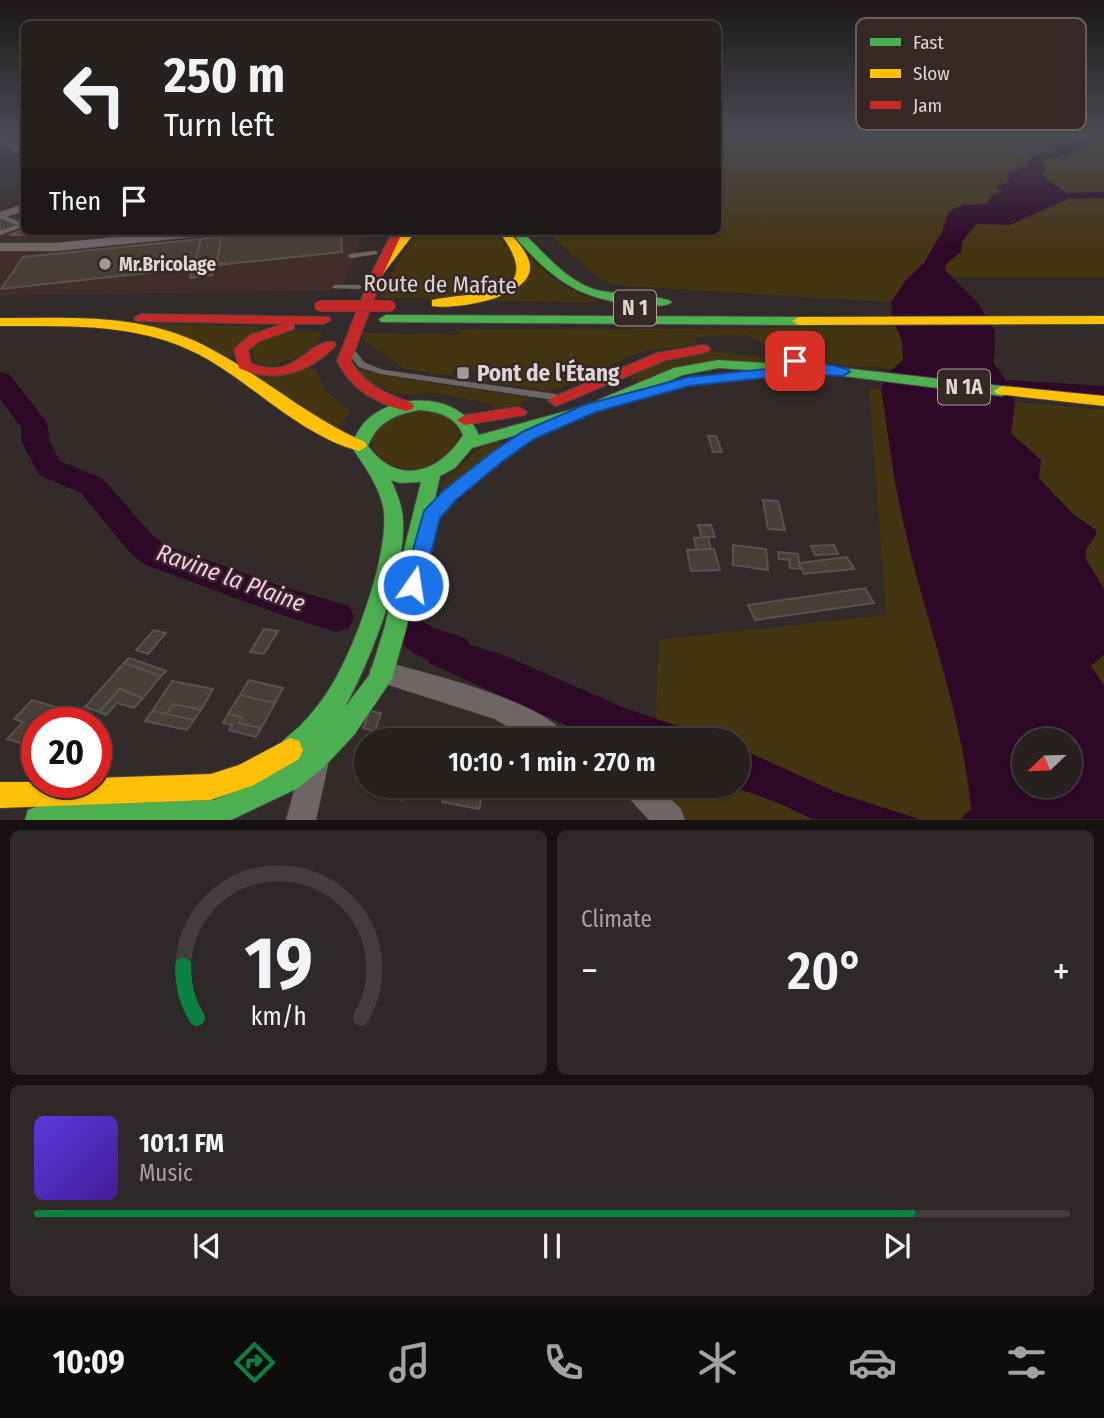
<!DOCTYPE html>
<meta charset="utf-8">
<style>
body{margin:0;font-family:"Fira Sans Condensed",sans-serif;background:#2e2828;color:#f1f3f6;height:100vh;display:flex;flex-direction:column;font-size:26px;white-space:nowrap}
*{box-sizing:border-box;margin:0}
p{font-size:23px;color:#a4a3a4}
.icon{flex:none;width:38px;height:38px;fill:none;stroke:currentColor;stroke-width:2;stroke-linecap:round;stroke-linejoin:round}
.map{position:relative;height:820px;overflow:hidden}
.drawer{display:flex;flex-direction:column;gap:10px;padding:10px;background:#151211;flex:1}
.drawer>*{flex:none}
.guide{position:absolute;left:21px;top:21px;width:700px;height:214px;border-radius:10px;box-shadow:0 2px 5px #0004,0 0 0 2px #423e3d;background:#26201f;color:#f1f3f6;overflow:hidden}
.needle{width:46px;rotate:247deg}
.fabs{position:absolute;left:1012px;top:728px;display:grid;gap:14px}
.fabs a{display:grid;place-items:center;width:70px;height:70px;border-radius:50%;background:#26201f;box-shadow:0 2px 5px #0004,0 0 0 2px #423e3d;font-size:35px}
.speed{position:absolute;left:21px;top:707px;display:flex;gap:14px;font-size:35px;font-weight:700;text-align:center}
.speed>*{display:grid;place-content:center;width:91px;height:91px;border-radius:50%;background:#26201f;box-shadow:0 2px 5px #0004,0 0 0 2px #423e3d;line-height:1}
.speed .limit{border:10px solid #d22;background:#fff;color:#111}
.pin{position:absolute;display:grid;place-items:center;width:60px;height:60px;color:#fff;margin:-30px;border-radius:14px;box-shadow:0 4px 10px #0006}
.me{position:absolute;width:77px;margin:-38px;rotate:13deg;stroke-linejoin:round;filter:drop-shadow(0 0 5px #0008)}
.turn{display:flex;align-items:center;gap:24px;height:147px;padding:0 28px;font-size:32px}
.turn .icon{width:91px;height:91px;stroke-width:2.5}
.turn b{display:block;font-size:49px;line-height:60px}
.then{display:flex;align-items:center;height:66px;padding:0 28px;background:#0003;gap:14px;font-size:26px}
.big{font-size:52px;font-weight:600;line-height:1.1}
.drawer .widget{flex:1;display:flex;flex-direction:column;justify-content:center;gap:10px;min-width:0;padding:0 24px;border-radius:10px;background:#2e2828}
.drawer .dial{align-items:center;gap:0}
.dial svg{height:182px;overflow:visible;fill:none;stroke:#423e3d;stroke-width:7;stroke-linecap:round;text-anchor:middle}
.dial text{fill:#f1f3f6;stroke:none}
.song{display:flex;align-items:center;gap:21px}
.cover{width:84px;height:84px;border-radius:10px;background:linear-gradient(135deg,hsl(250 70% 55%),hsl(260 70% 35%))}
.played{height:7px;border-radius:4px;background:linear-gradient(90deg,#0b8043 85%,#423e3d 85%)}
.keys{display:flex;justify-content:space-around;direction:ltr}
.heat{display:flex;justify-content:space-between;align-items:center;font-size:38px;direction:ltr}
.drawer .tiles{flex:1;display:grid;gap:10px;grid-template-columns:1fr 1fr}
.widget:last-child{grid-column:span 2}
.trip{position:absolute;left:354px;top:728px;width:396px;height:70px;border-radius:35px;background:#26201f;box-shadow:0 2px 5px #0004,0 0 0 2px #423e3d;font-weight:600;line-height:70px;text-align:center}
.menu{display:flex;height:112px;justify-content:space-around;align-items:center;background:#0f0d0c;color:#a4a3a4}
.menu .icon{width:49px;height:49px}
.menu .current{color:#0b8043}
.menu b{font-size:32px;color:#f1f3f6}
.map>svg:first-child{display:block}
</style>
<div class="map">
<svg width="1104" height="820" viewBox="0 0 1104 820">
<rect width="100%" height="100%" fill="#322b29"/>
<!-- built -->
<path fill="#412e2a" d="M 10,212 L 24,218 L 24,231 L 365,231 L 341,290 L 0,296 L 0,216 Z"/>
<!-- green -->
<g fill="#443512" fill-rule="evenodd">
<path d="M 718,134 L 1104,134 L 1104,277 L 950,277 L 995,331 C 990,369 1003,370 1015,402 L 1104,410 L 1104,819 L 650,819 L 652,786 L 737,786 L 737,740 L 655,740 L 659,640 L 886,615 L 869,388 L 881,389 L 892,369 L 842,365 L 786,356 L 747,335 L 694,337 L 697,345 L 648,350 L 631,356 L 563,387 L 549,391 L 474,380 L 476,373 L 455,369 L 451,376 L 406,369 L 363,340 L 364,333 L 463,335 L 455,330 L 895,327 L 890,302 L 612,285 L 596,276 L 546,231 L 718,231 ZM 1024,740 L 1069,740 L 1069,786 L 1024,786 Z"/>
<path d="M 421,231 L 490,231 L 502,240 L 520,265 L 502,286 L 460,298 L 378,298 L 415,233 Z"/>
<path d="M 530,255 C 554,284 566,288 600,302 L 485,301 Z"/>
<path d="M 143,324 L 261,326 L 231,358 Z"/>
<path d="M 302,330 L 322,332 L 313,351 L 272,367 L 253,361 L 251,348 L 271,337 Z"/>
<path d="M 714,351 L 765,358 L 763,363 L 639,382 L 627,375 L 693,352 Z"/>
<path d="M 310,367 L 316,370 L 325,390 L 351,412 L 335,429 L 253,376 Z"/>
<path d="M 362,369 L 381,375 L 530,398 L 518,406 L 495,411 L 491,404 L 436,393 L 396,394 L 381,387 L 376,390 L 356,372 Z"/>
<path d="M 419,410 L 446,416 L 460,431 L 456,450 L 419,470 L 377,463 L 369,434 L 377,425 Z"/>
<path d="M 497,439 L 504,446 L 448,490 L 438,487 L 476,451 Z"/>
</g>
<!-- water -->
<g fill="#2e0827" fill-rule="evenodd">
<path d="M 1104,137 L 1104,141 L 1082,145 L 1070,153 L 1040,161 L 1046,169 L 1042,175 L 1066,193 L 1068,199 L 1010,225 L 976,224 L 962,242 L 961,252 L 946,264 L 945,270 L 978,303 L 995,331 L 994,363 L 1009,385 L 1015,403 L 1011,433 L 1041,460 L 1039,478 L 1073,514 L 1096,530 L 1096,535 L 1086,550 L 1086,560 L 1104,588 L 1104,655 L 1091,666 L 1104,685 L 1104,819 L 960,819 L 971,809 C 962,710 924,618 903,521 C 893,478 888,433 881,389 L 887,374 L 903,360 L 902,341 L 892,318 L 891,302 L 906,280 L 924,263 L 942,232 L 949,211 L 962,205 L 987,204 L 990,197 L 1002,191 L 995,187 L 1007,183 L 1011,172 L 1027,166 L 1031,157 L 1048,154 L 1063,143 ZM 1024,740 L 1069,740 L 1069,786 L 1024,786 Z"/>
<path d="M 445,638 L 498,653 L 625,708 L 719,740 L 601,740 L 587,735 L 429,663 L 422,640 Z"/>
<path d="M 737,747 L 838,793 L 919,819 L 812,819 L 776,802 L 731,786 L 737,786 Z"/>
</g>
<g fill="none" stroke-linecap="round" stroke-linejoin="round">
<!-- canal -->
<g fill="#2e0827" fill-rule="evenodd">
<path d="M 1104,192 L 1104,198 L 1047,199 L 1042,196 L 1047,193 Z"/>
<path d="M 1009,380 L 1104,386 L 1104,396 L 1004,388 L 1001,385 L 1004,382 Z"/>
</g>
<!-- river -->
<g fill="#2e0827" fill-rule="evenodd">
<path d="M 0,372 L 9,374 L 45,420 L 48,426 L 49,440 L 60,461 L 103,479 L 153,536 L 170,547 L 284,587 L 349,606 L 354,617 L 349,628 L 336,632 L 282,615 L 146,565 L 131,554 L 81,493 L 39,475 L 21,440 L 21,427 L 0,399 Z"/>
<path d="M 412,616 L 434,628 L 467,639 L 473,651 L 467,663 C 444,671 405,655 394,632 L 399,621 Z"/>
</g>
</g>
<!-- building -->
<g fill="#4a3f36" stroke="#58524f" stroke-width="2">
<path d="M 0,219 L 1,219 L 17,225 L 0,231 Z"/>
<path d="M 24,230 L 24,231 L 69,231 L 67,235 L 9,235 Z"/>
<path d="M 278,231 L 341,231 L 342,252 L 227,264 L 215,262 L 217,261 L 221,237 Z"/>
<path d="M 221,237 L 217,261 L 215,262 L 227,264 L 214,266 L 212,275 L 202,276 L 190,278 L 192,268 L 180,270 L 194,265 L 191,264 L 195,262 L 201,239 Z"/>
<path d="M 201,239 L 195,262 L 191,264 L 194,265 L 184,269 L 1,289 L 23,257 Z"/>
<path d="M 708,436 L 716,436 L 722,452 L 713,452 Z"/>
<path d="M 763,500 L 778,501 L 785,530 L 768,529 Z"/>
<path d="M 698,525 L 711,525 L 715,537 L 702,537 Z"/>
<path d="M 708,537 L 711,549 L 697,550 L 694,538 Z"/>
<path d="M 733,545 L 766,549 L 768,570 L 733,565 Z"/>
<path d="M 834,545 L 838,554 L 815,555 L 811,546 Z"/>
<path d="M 714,549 L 720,570 L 691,571 L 687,550 Z"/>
<path d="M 778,552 L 798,554 L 800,569 L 790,568 L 789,560 L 779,559 Z"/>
<path d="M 847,557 L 854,569 L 804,574 L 799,563 Z"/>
<path d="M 865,588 L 874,603 L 755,620 L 748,605 Z"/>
<path d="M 264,629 L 278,631 L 264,654 L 250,652 Z"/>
<path d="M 154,630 L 166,633 L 148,654 L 136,650 Z"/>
<path d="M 129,658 L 166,671 L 161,676 L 124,663 Z"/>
<path d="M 124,663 L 161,676 L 143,698 L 120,689 L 99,712 L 85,707 Z"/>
<path d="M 249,680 L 283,688 L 275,703 L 240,695 Z"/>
<path d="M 172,681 L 213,689 L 201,710 L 173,704 L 166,714 L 152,711 Z"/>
<path d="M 120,689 L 143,698 L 134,708 L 117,703 L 106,715 L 99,712 Z"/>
<path d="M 240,695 L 275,703 L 261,728 L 238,723 L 242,717 L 228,714 Z"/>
<path d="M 32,700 L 59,708 L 51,718 L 55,719 L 52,723 L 37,723 L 37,740 L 31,746 L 7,739 L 23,722 L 14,719 Z"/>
<path d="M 173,704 L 201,710 L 194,720 L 166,714 Z"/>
<path d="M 152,711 L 194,720 L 187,730 L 145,721 Z"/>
<path d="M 370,711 L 381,713 L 375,731 L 363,728 Z"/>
<path d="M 228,714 L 242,717 L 238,723 L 261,728 L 256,737 L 229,730 L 232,725 L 223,723 Z"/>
<path d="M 390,786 L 408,788 L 403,800 L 387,796 Z"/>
<path d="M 448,786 L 483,792 L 479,809 L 442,802 Z"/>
</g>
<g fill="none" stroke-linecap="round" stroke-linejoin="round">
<defs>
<g id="lane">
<path d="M 0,214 L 24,224 L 24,226 L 0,235 L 0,231 L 18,225 L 0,218 Z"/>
<path d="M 375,251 L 377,252 L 377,254 L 351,258 L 348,256 L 351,254 Z"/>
<path d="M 335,285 L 359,285 L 362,287 L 359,289 L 333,288 L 332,287 Z"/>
<path d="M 348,350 L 354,350 L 365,363 L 383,370 L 555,394 L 559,397 L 555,400 L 381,374 L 359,367 L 347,352 Z"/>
<path d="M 767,371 L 771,373 L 770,375 L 688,383 L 647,395 L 643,392 L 644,390 L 688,379 Z"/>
<path d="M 542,426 L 547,429 L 545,431 C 503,453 468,483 436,518 L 432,519 L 428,518 L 427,515 L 428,512 C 460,479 498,442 542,426 Z"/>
</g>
<g id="street">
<path d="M 0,136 L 24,150 L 24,157 L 0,143 Z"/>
<path d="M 24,204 L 24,211 L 0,219 L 0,212 Z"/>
<path d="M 177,231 L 219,231 L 213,235 L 56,251 L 0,251 L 0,243 L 56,243 Z"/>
<path d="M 382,661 C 421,672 554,703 568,740 L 529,740 L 495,719 L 373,680 L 369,672 L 373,664 Z"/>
<path d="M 314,751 L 324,755 L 328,765 L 316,820 L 286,820 L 304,755 Z"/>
<path d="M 623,786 L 657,786 L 681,809 L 685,820 L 649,820 L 627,796 Z"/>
</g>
<g id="fast">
<path d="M 510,231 L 521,231 C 544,252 563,278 593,289 C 611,295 663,295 672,302 C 665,308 652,305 641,305 C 578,301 550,278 510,231 Z"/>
<path d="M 386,315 L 799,317 L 806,321 L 799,325 L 381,322 L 379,319 Z"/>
<path d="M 718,360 L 843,368 L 1002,386 L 1010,391 L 1002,396 L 843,376 L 718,368 L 683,375 L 596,412 L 472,448 L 455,468 L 440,476 L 406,629 L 392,679 L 354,735 L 324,767 L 298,788 L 231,820 L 25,820 L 28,810 L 38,806 L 214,800 L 258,782 L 290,762 L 281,759 L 277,750 C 282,739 290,735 299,727 C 309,717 318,706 326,694 C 352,658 392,549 383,506 C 377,482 364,466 351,446 C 355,436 360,426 369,418 C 401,391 461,394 479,435 L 584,406 L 674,368 ZM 420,410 C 439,412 455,416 463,435 C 439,474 397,486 368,446 C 377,422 396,414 420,410 ZM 391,480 L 400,483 L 421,482 L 384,629 L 370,674 L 345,707 C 369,664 406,570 403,522 C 403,507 397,493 391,480 Z"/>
</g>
<g id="slow">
<path d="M 405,231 L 416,231 L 382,275 L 374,275 L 374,269 Z"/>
<path d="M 503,234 L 511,234 C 518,243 529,254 530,266 C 532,298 455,310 432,306 L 432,300 C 473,291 548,300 502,236 Z"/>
<path d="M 1104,316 L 1104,324 L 799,325 L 792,321 L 799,317 Z"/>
<path d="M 0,318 C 65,318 134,313 195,341 C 255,369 304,416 365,442 L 367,446 L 359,451 C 303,436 258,389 209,360 C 145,322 72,326 0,326 Z"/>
<path d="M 1002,386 L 1104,396 L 1104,406 L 997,394 L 994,391 Z"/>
<path d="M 290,738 L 299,741 L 303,750 L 299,759 L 254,785 L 211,800 L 0,808 L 0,782 L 96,782 L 96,778 L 211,774 L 239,765 Z"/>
</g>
<g id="jam">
<path d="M 393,231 L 403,231 L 384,272 L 351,361 C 365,385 386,394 412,403 L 414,406 L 412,409 L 406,411 C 375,403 352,390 337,361 L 372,272 Z"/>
<path d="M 141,314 L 329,317 L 331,320 L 324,324 L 294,324 L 294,329 L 260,341 L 248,350 L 251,363 C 295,383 310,337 334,342 L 336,345 C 311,373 273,384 239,368 L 234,349 L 250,335 L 283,324 L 136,321 L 134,318 Z"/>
<path d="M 703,345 L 708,346 L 710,349 L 708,352 L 666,360 L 561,404 L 556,406 L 548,401 L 551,398 L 657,353 Z"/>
<path d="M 519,407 L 527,412 L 525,415 L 465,425 L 457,420 L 465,415 Z"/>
</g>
</defs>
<!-- lane casing -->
<use href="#lane" stroke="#4d4645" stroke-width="1"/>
<!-- street casing -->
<use href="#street" stroke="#4d4645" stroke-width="1"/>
<!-- fast casing -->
<use href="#fast" stroke="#4d4645" stroke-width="2"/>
<!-- slow casing -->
<use href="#slow" stroke="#4d4645" stroke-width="2"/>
<!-- jam casing -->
<use href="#jam" stroke="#4d4645" stroke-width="2"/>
<!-- lane -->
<use href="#lane" fill="#6d6665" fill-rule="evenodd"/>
<!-- street -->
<use href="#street" fill="#6d6665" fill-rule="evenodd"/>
<!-- fast -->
<use href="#fast" fill="#4caf50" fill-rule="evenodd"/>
<!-- slow -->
<use href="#slow" fill="#ffc107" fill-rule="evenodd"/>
<!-- jam -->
<use href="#jam" fill="#c62828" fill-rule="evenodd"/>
<defs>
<path id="jam-bridge" d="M 320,306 L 390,306"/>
</defs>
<!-- jam-bridge casing -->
<use href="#jam-bridge" stroke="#4d4645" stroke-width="12" stroke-linecap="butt"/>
<!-- jam-bridge -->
<use href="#jam-bridge" stroke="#c62828" stroke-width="11"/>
</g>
<!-- sky -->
<linearGradient id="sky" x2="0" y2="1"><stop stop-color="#1c1817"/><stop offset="0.54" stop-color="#494a54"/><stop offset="1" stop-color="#494a54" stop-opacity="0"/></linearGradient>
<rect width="1104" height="248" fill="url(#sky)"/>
<!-- route -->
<path fill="#1a73e8" stroke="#114b97" stroke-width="2" d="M 795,357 L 848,369 L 850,372 L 843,376 L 802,374 L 689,386 L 596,412 L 534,439 L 503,461 L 456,500 L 440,518 L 423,585 L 420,591 L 413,594 L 406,591 L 403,585 L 424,511 L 443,491 L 491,453 L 522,432 L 584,405 L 688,377 L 797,366 L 788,361 Z"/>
<!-- markers -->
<g fill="#a29a98" stroke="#362825" stroke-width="2.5">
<circle cx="105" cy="264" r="7"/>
<rect x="456" y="366" width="14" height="14" rx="3.5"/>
</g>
<g text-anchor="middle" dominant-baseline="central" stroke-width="5" stroke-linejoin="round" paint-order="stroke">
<!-- far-poi labels -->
<g font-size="19" font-weight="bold" fill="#dfd5d3" stroke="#362825" text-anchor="start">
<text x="119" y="264">Mr.Bricolage</text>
</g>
<!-- shield labels -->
<g fill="#362825" stroke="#aca19f" stroke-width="2">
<rect x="614" y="290.5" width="42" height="35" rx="5"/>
<rect x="938" y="369.5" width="52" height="35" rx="5"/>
</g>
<g font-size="21" font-weight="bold" fill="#dfd5d3">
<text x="635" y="308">N 1</text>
<text x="964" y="387">N 1A</text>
</g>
<!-- street labels -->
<g font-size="23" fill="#dfd5d3" stroke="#362825">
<text transform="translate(440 284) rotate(1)">Route de Mafate</text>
</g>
<!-- poi labels -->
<g font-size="23" font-weight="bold" fill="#dfd5d3" stroke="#362825" text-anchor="start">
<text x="477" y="373">Pont de l'Étang</text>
</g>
<!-- water labels -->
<g font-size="24" font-style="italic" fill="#ffc3ef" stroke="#362825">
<text transform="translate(231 578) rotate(20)">Ravine la Plaine</text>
</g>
</g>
<!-- legend -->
<rect x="856" y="18" width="230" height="112" rx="10" fill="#362825" stroke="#695c59" stroke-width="2"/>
<rect x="870" y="38" width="31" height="8" fill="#4caf50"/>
<rect x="870" y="69" width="31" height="9" fill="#ffc107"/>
<rect x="870" y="101" width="31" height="8" fill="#c62828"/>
<g font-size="19" fill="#dfd5d3">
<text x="913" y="49">Fast</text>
<text x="913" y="80">Slow</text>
<text x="913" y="112">Jam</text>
</g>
</svg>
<div class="fabs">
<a><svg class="needle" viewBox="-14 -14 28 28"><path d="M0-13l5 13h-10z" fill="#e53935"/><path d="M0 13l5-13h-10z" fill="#a4a3a4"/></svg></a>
</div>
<div class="speed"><div class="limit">20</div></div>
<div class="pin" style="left:795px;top:361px;background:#d93025"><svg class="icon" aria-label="arrive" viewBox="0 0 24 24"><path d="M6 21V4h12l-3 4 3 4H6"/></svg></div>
<svg class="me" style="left:413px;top:585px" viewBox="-20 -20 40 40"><circle r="17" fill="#1a73e8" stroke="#fff" stroke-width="3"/><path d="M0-11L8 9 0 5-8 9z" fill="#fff"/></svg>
<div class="trip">10:10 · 1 min · 270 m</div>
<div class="guide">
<div class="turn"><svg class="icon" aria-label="left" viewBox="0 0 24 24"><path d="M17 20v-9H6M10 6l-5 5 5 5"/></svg><div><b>250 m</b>Turn left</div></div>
<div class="then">Then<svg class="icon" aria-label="arrive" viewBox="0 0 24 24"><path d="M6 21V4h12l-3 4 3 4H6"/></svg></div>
</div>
</div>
<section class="drawer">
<div class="tiles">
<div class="widget dial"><svg viewBox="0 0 100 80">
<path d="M14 69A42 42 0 1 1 86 69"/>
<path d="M14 69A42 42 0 0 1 8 46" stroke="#0b8043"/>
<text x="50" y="56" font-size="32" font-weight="700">19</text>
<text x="50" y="72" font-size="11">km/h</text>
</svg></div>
<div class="widget"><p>Climate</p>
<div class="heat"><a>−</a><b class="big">20°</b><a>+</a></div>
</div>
<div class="widget">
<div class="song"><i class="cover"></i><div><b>101.1 FM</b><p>Music</p></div></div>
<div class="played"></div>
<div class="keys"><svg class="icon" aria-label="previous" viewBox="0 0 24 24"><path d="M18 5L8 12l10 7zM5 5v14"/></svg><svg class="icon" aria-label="pause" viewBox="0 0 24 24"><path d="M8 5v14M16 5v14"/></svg><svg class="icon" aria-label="next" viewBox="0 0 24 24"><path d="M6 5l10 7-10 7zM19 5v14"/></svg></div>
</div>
</div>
</section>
<nav class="menu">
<b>10:09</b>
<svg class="icon current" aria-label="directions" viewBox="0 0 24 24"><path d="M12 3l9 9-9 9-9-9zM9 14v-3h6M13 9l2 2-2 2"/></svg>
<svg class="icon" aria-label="music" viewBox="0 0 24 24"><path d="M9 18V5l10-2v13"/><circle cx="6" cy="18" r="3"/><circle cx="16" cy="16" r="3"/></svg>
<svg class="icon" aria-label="phone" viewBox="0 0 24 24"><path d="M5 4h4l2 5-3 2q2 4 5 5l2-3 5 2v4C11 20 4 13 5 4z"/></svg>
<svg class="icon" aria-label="climate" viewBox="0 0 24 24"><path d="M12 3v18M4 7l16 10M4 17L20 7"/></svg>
<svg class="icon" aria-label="car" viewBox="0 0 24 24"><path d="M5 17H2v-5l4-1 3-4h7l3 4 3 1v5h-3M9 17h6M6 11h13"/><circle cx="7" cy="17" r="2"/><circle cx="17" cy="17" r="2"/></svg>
<svg class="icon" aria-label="filters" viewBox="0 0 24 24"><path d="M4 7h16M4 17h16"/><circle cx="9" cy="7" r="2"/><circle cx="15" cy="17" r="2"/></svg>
</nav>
